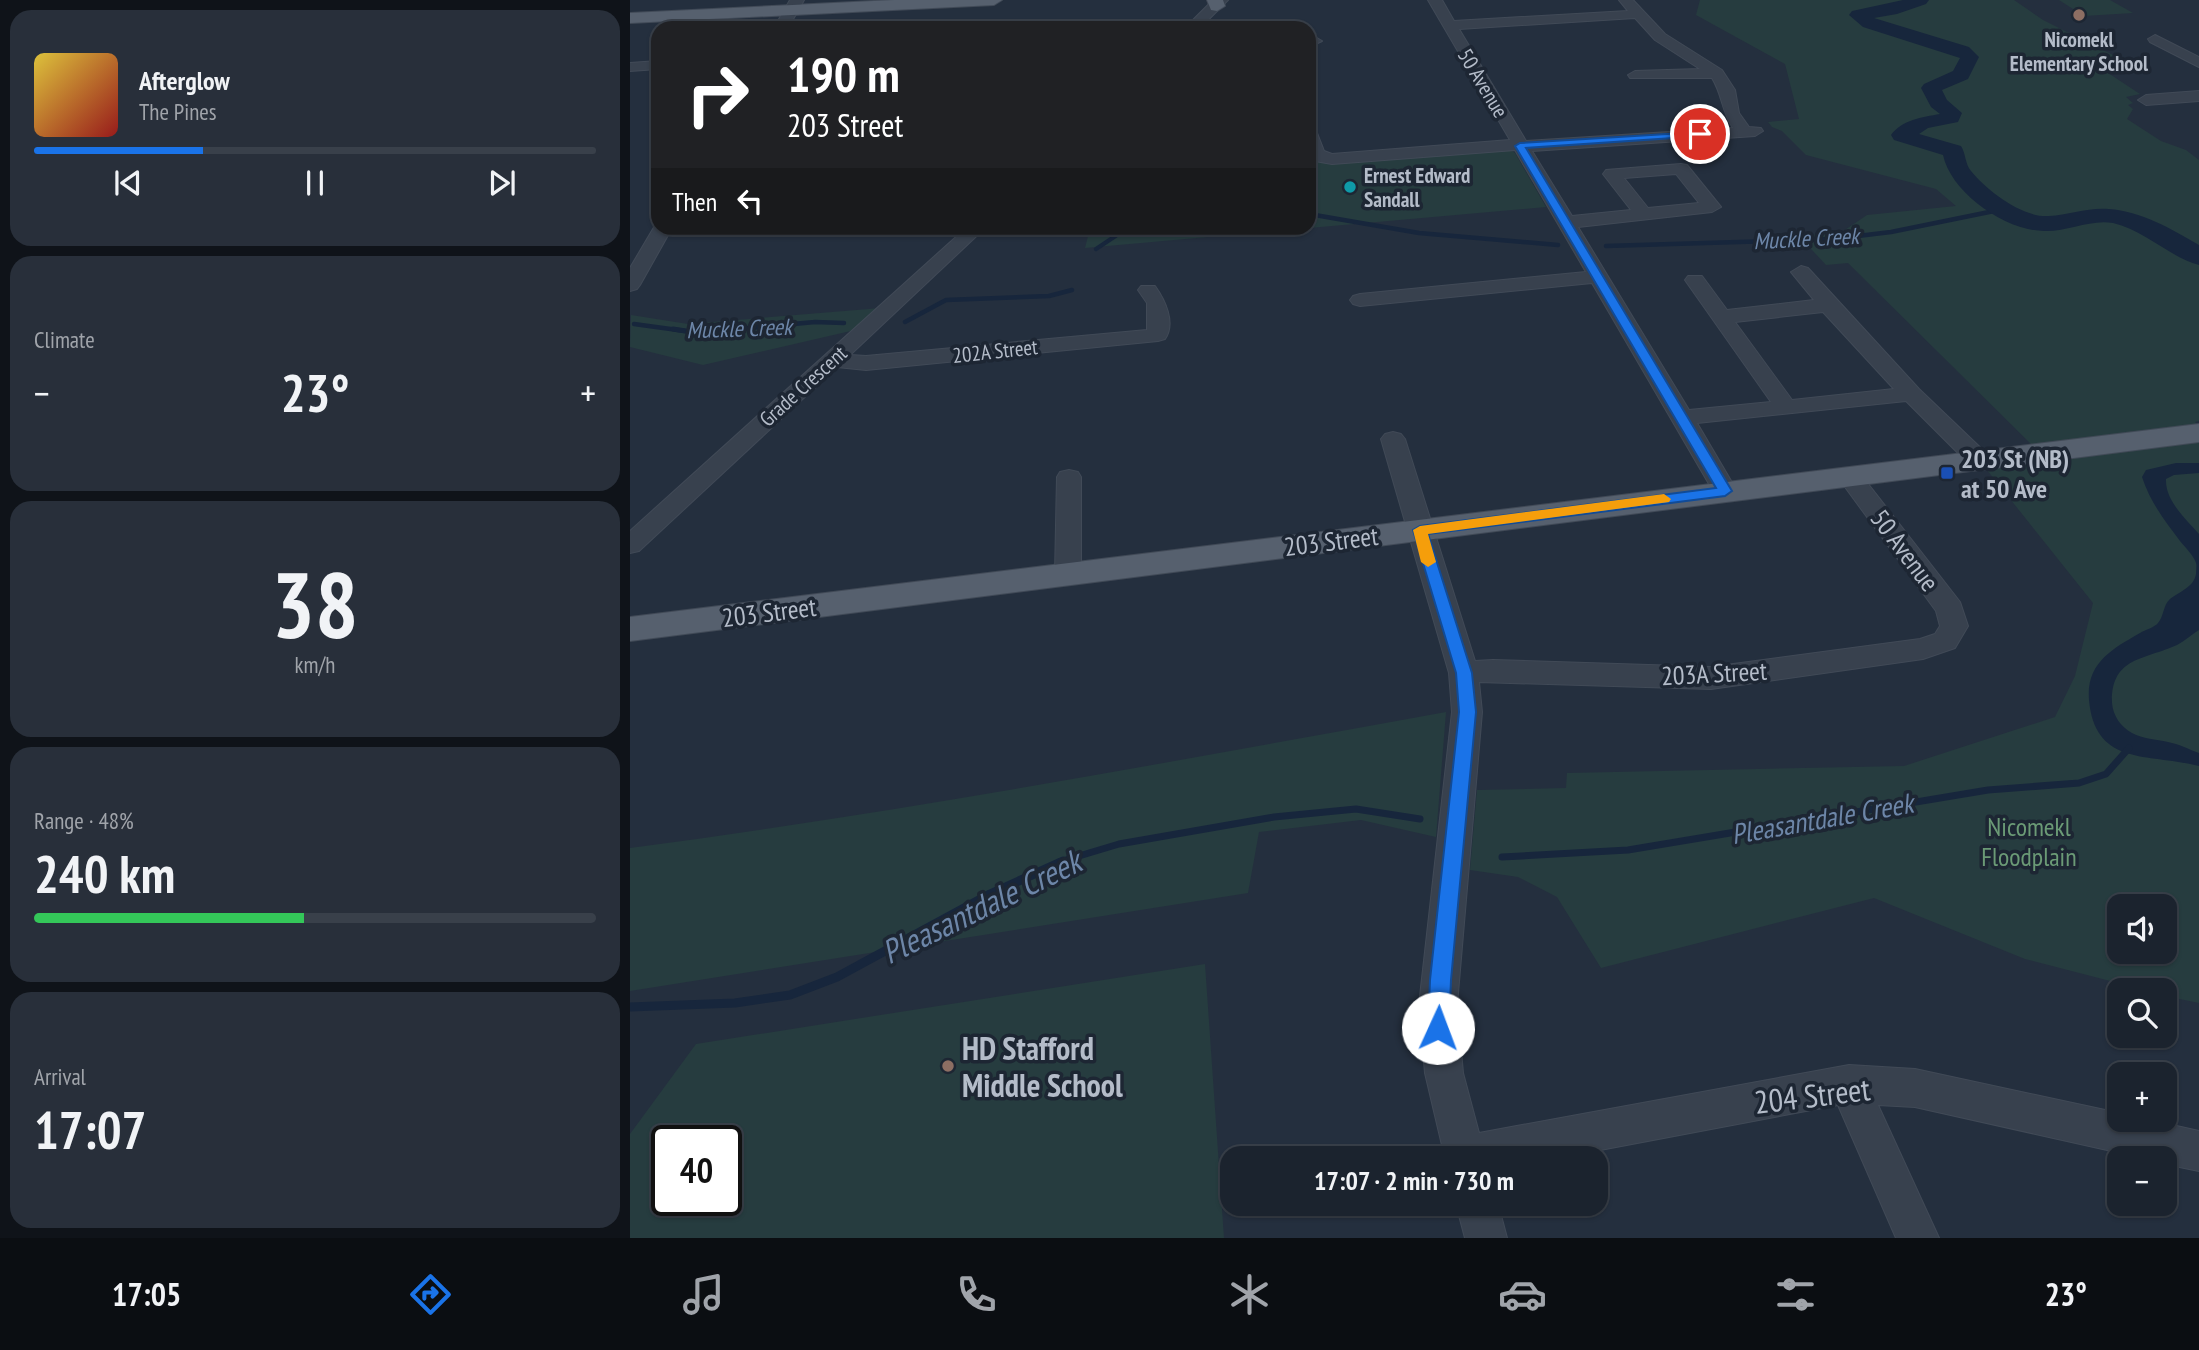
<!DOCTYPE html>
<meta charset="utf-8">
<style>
body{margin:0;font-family:"PT Sans Narrow",sans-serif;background:#282f3a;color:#f1f3f6;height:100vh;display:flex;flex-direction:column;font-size:26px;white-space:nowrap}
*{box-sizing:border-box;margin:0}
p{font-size:23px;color:#a0a4aa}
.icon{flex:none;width:38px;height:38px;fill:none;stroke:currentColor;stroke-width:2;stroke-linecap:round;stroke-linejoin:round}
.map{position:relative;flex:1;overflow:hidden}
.side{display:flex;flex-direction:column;gap:10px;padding:10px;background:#0f1319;width:630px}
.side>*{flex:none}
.guide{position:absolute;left:21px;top:21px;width:665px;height:214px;border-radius:21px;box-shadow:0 2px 5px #0004,0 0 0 2px #39404a;background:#202124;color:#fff;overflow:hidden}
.buttons{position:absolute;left:1477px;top:894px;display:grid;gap:14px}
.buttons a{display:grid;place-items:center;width:70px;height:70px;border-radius:14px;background:#1b232e;box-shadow:0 2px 5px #0004,0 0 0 2px #39404a;font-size:35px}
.speed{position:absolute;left:21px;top:1125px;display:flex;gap:14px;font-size:35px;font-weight:700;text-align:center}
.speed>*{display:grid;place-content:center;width:91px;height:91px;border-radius:50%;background:#1b232e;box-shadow:0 2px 5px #0004,0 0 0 2px #39404a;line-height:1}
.speed .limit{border:4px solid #111;border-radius:10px;background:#fff;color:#111}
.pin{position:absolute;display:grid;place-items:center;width:60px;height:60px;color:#fff;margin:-30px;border:4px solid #fff;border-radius:50%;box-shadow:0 2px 7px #0007}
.me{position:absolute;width:77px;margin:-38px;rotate:2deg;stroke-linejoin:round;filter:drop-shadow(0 0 5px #0008)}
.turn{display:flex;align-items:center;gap:24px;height:147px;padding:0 21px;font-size:32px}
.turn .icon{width:91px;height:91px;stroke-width:2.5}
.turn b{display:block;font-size:49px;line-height:60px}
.then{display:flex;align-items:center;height:66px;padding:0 21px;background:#0003;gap:14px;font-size:26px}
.big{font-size:52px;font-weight:800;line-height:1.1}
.side .tile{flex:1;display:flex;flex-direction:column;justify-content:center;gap:10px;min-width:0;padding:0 24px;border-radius:21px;background:#282f3a}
.side .dial{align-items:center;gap:0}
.dial b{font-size:91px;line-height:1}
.song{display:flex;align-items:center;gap:21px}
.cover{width:84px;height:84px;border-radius:10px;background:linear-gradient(135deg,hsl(50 70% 55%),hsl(0 70% 35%))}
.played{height:7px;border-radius:4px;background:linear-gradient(90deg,#1a73e8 30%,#39404a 30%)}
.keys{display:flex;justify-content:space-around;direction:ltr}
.heat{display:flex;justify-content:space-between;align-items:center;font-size:38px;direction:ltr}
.charge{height:10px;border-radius:5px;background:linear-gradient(90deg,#34c759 48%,#39404a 0)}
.trip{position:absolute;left:590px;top:1146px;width:388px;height:70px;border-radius:21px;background:#1b232e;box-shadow:0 2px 5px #0004,0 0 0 2px #39404a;font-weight:800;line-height:70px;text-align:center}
.tab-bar{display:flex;height:112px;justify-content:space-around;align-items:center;background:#0b0e12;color:#a0a4aa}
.tab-bar .icon{width:49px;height:49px}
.tab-bar .current{color:#1a73e8}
.tab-bar b{font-size:32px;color:#f1f3f6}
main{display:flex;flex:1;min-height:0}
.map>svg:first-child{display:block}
</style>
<main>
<section class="side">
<div class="tile">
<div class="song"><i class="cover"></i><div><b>Afterglow</b><p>The Pines</p></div></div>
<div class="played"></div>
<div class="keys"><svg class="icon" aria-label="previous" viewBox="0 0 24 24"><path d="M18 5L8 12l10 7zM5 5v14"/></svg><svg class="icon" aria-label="pause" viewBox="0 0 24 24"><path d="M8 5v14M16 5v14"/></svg><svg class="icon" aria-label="next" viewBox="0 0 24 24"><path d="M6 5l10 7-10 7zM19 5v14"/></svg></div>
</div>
<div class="tile"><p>Climate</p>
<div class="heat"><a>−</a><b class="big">23°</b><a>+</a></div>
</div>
<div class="tile dial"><b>38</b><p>km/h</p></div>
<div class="tile"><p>Range · 48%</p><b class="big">240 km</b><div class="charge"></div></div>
<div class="tile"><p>Arrival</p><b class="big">17:07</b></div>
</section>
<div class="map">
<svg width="1569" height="1238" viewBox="0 0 1569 1238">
<rect width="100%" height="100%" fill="#242f3e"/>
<!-- green -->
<g fill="#263c3f" fill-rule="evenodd">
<path d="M 1070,0 L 1384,0 L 1413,20 L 1493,60 L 1490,61 L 1502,69 L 1475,71 L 1510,94 L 1496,97 L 1503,103 L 1498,105 L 1503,109 L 1497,119 L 1531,141 L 1556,150 L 1569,160 L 1569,421 L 1565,422 L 1569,426 L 1404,447 L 1218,263 L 1196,265 L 1168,235 L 1209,234 L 1237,215 L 1326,206 L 1306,189 L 1176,155 L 1152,131 L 1142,127 L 1138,122 L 1169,119 L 1155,64 L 1066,15 Z"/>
<path d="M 1429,0 L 1480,0 L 1503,13 L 1454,16 Z"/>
<path d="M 879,149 L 885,153 L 916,207 L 455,248 L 460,228 L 679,228 L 679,166 L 683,159 L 692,162 Z"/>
<path d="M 251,308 L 225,330 L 73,365 L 0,347 L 1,315 L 58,324 Z"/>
<path d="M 1569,439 L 1569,1003 L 1535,996 L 1535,990 L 1515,990 L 1395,959 L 1244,898 L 971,968 L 927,897 L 888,877 L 840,870 L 847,790 L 936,788 L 937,773 L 1274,766 L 1425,717 L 1445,676 L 1463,603 L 1353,465 ZM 1489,906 L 1535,906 L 1535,952 L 1489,952 Z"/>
<path d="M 816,712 L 806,837 L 731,820 L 629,832 L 618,893 L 0,991 L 0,848 C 274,812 544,761 816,712 Z"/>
<path d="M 575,964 L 594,1238 L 0,1238 L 0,1134 L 66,1044 ZM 37,1141 L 96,1141 L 96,1200 L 37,1200 Z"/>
</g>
<!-- water -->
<path fill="#17263c" d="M 1546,463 L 1569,463 L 1569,473 L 1544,475 L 1536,479 C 1535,501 1556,519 1569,534 L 1569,630 C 1562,634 1555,641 1547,645 C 1514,660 1481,657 1482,703 C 1483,716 1491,727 1502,733 C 1513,739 1526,739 1538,742 C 1549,744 1558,749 1569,753 L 1569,766 C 1519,753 1465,767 1459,700 C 1456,663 1482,649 1510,633 C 1515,630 1525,627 1528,623 C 1534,616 1533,605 1540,599 C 1549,592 1564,587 1566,574 C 1566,570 1567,566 1566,563 C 1564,556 1555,547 1550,541 C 1535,521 1520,502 1512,477 L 1516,470 Z"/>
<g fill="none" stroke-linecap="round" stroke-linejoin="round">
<!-- stream-far3 -->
<g stroke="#17263c" stroke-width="4.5">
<path d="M 679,214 L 789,233 L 928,245"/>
<path d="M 976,246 L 1203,239 L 1261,232 L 1374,209"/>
<path d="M 466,249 L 490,233 L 507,228"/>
<path d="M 275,322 L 316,300 L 419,296 L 442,290"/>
<path d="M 4,324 L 55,331"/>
<path d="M 87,331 L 185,322 L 214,323"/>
</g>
<!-- stream-far2 -->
<path stroke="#17263c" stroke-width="5" d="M 43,329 L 68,333 L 106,329"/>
<!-- stream-far1 -->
<g stroke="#17263c" stroke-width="7">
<path d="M 872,857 L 998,850 L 1358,790 L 1449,783 L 1476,774 L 1499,748"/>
<path d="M 429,862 L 489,844 L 644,817 L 726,809 L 790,819"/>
</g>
<!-- stream -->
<path stroke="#17263c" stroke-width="9" d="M 0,1007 L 105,1003 L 160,995 L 207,977 L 360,894 L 433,861"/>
<!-- river -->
<path fill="#17263c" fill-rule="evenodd" d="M 1273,0 L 1299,0 L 1296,4 L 1267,14 L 1244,18 L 1339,47 L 1349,57 L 1338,79 L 1312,90 L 1317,100 L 1332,113 L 1328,122 L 1298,128 L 1289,134 L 1331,146 C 1336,154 1335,164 1341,171 C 1357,191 1393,218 1419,216 C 1439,215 1459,207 1479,209 C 1510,211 1542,229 1569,245 L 1569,265 C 1541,258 1514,230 1483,223 C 1460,219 1437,232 1414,231 C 1376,231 1321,193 1313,155 L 1264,140 L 1261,135 C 1272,120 1292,117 1310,114 L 1301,107 L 1291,88 L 1294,84 L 1323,71 L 1330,58 L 1233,27 L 1219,15 L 1222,11 Z"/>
<defs>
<g id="minor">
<path d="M 160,0 L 174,0 L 158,28 L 144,28 Z"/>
<path d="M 583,0 L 598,0 L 570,28 L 555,28 Z"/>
<path d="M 798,0 L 812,0 L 824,21 L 998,11 L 989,0 L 1003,0 L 1035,34 L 1092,70 L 1105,90 L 1109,113 L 1119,127 L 1131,128 L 1133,131 L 1125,136 L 902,151 L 942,216 L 1001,210 L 973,174 L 976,170 L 1051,164 L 1057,165 L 1091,207 L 1082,212 L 948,227 L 1059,410 L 1141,402 L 1055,280 L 1058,276 L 1072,276 L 1097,310 L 1184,300 L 1161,272 L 1171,266 L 1178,268 L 1289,389 L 1358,455 L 1361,460 L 1358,465 L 1349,467 L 1340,465 L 1276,401 L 1067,423 L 1107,491 L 1104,496 L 1095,499 L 1086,496 L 962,283 L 730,306 L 723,304 L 720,300 L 723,296 L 730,294 L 956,272 L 885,150 L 702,164 L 685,161 L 679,155 L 679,128 L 687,133 L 694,151 L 702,154 L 880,140 ZM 1005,18 L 1025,40 L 1070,69 L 1005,71 L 998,75 L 1000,78 L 1082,78 C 1093,96 1091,110 1103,128 L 896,141 L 829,29 ZM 1046,174 L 1069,203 L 1018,208 L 994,178 ZM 1193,312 L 1264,389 L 1162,400 L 1105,322 Z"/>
<path d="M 1525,35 L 1569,57 L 1569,67 L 1520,42 L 1518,39 Z"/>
<path d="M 685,37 L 692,41 L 679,47 L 679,38 Z"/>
<path d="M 28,61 L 28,69 L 0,71 L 0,63 Z"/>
<path d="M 1569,91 L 1569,101 L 1516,105 L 1508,100 L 1516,95 Z"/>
<path d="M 26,224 L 28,228 L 42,228 L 10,285 L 7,289 L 0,291 L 0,268 Z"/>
<path d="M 336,228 L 355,228 L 220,355 L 236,356 L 517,330 L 517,303 L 508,290 L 511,286 L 525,286 C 535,300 546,323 535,339 L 528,341 L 236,370 L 207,367 L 9,551 L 0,553 L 0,531 Z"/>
<path d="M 763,432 L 771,434 L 775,439 L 845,661 L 863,660 L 1081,667 L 1290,639 L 1305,634 L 1310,626 L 1306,611 L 1207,476 L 1210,471 L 1219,469 L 1228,471 L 1330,602 L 1338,626 L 1325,648 L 1293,659 L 1081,689 L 849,682 L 852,712 L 827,1005 L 833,1073 L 849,1133 L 1219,1065 L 1285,1069 L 1489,1113 L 1489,1120 L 1520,1120 L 1569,1131 L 1569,1171 L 1535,1164 L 1535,1158 L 1513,1158 L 1285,1107 L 1248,1105 L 1309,1238 L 1266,1238 L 1208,1105 L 928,1158 L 815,1158 L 795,1073 L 789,1005 L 822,712 L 819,673 L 751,439 L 755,434 Z"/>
<path d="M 439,470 L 448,472 L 451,477 L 451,574 L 448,580 L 438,583 L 428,580 L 425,574 L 427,477 L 430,472 Z"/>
<path d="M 826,1204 L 868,1204 L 877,1238 L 835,1238 Z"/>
</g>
<g id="major">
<path d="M 264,0 L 372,0 L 364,5 L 0,23 L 0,13 Z"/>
<path d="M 577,0 L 593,0 L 595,6 L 587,11 L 581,10 Z"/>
<path d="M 1569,424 L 1569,442 L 0,641 L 0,617 Z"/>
</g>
</defs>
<!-- minor casing -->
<use href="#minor" stroke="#414a57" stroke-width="2"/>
<!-- major casing -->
<use href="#major" stroke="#414a57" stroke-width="2"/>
<!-- minor -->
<use href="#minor" fill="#38414e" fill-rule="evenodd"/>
<!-- major -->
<use href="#major" fill="#56606e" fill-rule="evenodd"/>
</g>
<!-- route -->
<path fill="#1a73e8" stroke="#114b97" stroke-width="2" d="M 1070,132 L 1075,134 L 1073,136 L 896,148 L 1102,491 L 1095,496 L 798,534 L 842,673 L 846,712 L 821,980 L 819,1028 L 816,1035 L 808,1038 L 801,1035 L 798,1028 L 800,980 L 829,712 L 826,673 L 783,530 L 790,526 L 1086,488 L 885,146 L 890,143 Z"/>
<!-- slow -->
<path fill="#f59e0b" d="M 1034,494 L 1041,499 L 1039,502 L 798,534 L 806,562 L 798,567 L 791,562 L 783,530 L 790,526 Z"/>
<!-- markers -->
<g fill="#8d6e63" stroke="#1d2633" stroke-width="2.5">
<circle cx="1449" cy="15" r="7"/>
<circle cx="318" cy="1066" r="7"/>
</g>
<circle fill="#0f9aa8" stroke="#1d2633" stroke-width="2.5" cx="720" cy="187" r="7"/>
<rect fill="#1a4fb4" stroke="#1d2633" stroke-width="2.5" x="1310" y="466" width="14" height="14" rx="3.5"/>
<g text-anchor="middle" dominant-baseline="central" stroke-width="7" stroke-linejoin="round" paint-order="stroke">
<!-- far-poi labels -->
<g font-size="21" font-weight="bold" fill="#b4bcc9" stroke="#1d2633">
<text x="1449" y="39">Nicomekl<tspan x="1449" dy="24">Elementary School</tspan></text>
<text x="734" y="175" text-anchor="start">Ernest Edward<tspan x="734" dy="24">Sandall</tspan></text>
</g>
<!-- far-street labels -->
<g font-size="21" fill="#b4bcc9" stroke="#1d2633">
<text transform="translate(853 83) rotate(59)">50 Avenue</text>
<text transform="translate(365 351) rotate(-6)">202A Street</text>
<text transform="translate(173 386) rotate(-42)">Grade Crescent</text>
</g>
<!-- far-water labels -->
<g font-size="23" font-style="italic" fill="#6d86a8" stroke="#1d2633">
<text transform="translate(1176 238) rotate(-3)">Muckle Creek</text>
<text transform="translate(109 328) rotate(-2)">Muckle Creek</text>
</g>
<!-- poi labels -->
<g font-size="26" font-weight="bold" fill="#b4bcc9" stroke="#1d2633" text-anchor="start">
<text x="1331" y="458">203 St (NB)<tspan x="1331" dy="30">at 50 Ave</tspan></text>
</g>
<!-- street labels -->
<g font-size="26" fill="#b4bcc9" stroke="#1d2633">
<text transform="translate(701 541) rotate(-7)">203 Street</text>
<text transform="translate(1275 550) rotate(53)">50 Avenue</text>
<text transform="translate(139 612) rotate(-7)">203 Street</text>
<text transform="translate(1084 673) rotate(-3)">203A Street</text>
</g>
<!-- park labels -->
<g font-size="26" fill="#6b9a76" stroke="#1d2633">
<text x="1399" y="826">Nicomekl<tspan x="1399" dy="30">Floodplain</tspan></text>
</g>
<!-- water labels -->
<g font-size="28" font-style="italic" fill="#6d86a8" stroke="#1d2633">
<text transform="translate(1192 818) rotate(-10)">Pleasantdale Creek</text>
</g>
<!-- near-poi labels -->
<g font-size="32" font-weight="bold" fill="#b4bcc9" stroke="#1d2633" text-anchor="start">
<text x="332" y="1048">HD Stafford<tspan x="332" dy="37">Middle School</tspan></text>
</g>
<!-- near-street labels -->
<g font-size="32" fill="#b4bcc9" stroke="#1d2633">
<text transform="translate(1182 1095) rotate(-7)">204 Street</text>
</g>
<!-- near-water labels -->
<g font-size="33" font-style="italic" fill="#6d86a8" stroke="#1d2633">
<text transform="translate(351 906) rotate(-26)">Pleasantdale Creek</text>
</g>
</g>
</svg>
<div class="buttons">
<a><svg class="icon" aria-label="sound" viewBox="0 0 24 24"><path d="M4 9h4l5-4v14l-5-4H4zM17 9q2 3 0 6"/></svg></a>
<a><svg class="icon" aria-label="search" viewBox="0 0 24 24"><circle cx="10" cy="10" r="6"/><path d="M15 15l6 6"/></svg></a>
<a>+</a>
<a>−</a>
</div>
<div class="speed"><div class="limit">40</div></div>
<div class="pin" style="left:1070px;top:134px;background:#d93025"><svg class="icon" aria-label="arrive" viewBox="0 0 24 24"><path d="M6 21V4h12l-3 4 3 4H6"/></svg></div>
<svg class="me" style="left:808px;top:1028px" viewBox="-20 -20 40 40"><circle r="19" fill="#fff"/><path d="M0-13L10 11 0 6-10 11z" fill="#1a73e8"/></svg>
<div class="trip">17:07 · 2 min · 730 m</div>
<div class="guide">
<div class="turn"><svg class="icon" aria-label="right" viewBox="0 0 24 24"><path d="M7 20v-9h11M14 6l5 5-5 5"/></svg><div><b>190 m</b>203 Street</div></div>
<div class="then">Then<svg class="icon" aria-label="left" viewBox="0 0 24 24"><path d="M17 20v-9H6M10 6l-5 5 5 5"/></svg></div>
</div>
</div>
</main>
<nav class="tab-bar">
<b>17:05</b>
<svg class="icon current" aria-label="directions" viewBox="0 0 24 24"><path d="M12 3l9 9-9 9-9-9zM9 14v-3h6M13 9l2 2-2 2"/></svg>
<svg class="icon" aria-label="music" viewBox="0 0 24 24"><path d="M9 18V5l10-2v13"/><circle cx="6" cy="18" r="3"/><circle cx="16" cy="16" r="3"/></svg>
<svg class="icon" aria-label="phone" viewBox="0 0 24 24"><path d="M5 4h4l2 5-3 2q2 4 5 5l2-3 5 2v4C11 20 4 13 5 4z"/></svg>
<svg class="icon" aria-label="climate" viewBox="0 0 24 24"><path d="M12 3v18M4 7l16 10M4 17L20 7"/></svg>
<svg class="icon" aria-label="car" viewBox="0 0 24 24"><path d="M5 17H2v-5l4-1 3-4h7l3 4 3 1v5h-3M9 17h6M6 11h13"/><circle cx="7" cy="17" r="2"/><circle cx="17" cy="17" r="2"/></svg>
<svg class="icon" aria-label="filters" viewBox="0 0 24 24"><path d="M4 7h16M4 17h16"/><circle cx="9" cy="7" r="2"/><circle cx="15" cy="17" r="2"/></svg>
<b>23°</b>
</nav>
